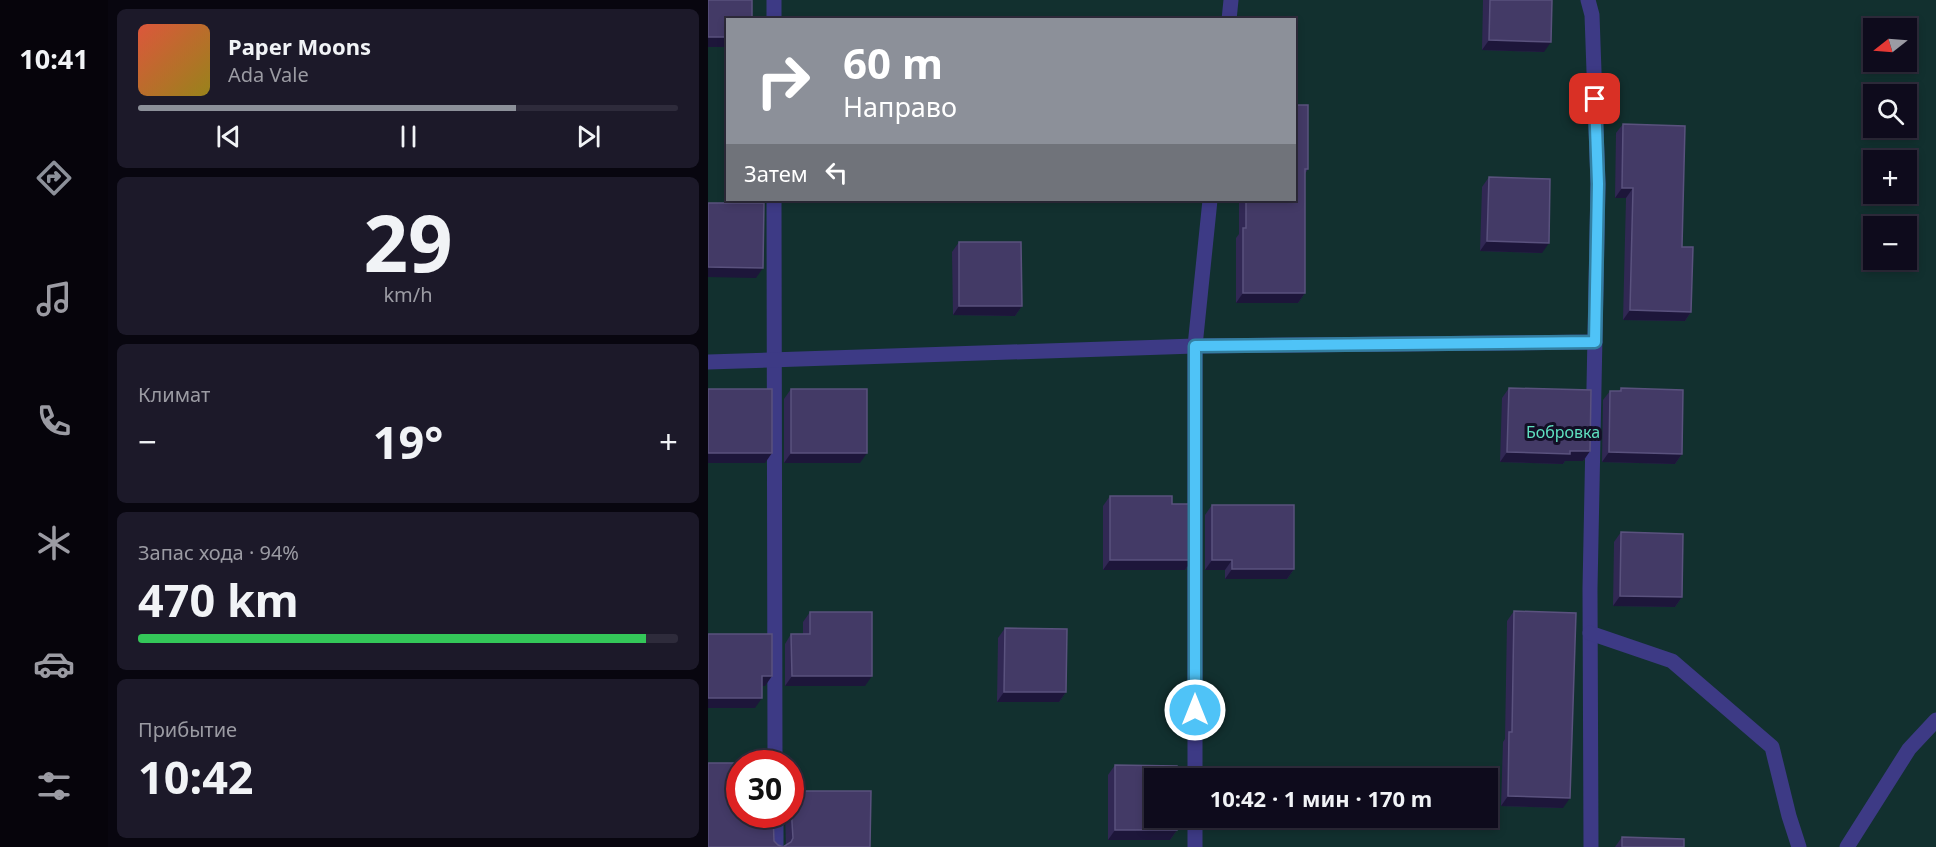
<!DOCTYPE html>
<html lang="ru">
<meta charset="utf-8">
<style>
body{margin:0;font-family:"Noto Sans",sans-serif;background:#1c1929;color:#f1f3f6;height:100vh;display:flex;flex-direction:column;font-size:22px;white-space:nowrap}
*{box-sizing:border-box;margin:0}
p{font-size:20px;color:#9b9ba3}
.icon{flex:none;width:33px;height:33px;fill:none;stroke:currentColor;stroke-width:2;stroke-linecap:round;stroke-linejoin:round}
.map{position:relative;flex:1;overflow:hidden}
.sheet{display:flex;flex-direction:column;gap:9px;padding:9px;background:#08060f;width:600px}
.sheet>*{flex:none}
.guide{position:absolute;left:18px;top:18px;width:570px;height:183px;border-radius:0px;box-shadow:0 3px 9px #0003,0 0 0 2px #2e2b3b;background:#8c9099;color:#fff;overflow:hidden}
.needle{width:39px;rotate:253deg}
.tools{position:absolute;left:1155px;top:18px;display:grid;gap:12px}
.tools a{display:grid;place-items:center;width:54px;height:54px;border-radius:0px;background:#0e0b1c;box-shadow:0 3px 9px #0003,0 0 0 2px #2e2b3b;font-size:30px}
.speed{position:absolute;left:18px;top:750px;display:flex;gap:12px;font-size:30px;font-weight:700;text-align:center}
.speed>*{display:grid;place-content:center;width:78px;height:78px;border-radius:50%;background:#0e0b1c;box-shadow:0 3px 9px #0003,0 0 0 2px #2e2b3b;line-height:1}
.speed .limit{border:9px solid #d22;background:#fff;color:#111}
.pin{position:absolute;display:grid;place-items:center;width:51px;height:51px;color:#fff;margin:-26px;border-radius:12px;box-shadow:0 3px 9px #0006}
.me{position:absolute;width:66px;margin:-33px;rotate:0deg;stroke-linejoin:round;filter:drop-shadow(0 0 4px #0008)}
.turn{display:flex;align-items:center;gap:21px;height:126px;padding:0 18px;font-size:27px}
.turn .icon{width:78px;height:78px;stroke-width:2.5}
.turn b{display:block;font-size:42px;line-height:51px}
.then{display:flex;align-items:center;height:57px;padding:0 18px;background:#0003;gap:12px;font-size:22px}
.big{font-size:45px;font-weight:700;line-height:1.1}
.sheet .tile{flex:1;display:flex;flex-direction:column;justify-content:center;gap:9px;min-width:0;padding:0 21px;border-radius:9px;background:#1c1929}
.sheet .dial{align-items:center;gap:0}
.dial b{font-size:78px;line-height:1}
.song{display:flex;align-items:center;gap:18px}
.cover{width:72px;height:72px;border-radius:9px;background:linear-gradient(135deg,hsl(10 70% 55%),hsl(50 70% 35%))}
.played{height:6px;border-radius:3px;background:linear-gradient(90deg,#8c9099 70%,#2e2b3b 70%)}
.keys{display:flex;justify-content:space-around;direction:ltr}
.heat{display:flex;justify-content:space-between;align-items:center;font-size:33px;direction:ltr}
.charge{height:9px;border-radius:4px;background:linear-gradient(90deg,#34c759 94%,#2e2b3b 0)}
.trip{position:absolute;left:436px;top:768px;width:354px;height:60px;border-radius:0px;background:#0e0b1c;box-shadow:0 3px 9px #0003,0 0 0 2px #2e2b3b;font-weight:700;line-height:60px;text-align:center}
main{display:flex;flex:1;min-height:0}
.tab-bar{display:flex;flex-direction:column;width:108px;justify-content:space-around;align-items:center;background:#06040b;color:#9b9ba3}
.tab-bar .icon{width:42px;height:42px}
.tab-bar .on{color:#8c9099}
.tab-bar b{font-size:27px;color:#f1f3f6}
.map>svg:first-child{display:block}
</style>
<main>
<nav class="tab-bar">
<b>10:41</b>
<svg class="icon on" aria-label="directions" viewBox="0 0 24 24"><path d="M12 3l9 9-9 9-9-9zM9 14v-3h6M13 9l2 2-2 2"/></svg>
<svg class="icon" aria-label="music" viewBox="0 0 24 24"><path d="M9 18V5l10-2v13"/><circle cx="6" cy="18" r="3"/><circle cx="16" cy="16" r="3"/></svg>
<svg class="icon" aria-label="phone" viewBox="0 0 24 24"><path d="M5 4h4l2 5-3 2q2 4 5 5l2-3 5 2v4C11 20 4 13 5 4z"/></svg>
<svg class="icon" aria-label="climate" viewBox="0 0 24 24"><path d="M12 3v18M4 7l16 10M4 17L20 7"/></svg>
<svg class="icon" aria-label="car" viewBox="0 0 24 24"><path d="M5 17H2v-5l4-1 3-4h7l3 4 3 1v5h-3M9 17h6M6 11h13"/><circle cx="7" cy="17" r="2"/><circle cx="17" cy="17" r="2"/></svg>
<svg class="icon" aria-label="filters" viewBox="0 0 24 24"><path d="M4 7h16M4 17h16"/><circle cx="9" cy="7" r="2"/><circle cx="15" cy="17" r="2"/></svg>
</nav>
<section class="sheet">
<div class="tile">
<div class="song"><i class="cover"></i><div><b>Paper Moons</b><p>Ada Vale</p></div></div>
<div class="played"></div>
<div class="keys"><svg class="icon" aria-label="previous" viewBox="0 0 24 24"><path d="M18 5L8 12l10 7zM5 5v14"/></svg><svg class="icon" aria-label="pause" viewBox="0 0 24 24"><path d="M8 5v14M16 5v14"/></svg><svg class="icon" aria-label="next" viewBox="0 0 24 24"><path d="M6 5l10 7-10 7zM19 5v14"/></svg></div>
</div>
<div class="tile dial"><b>29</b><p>km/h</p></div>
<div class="tile"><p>Климат</p>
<div class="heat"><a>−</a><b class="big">19°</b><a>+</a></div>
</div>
<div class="tile"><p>Запас хода · 94%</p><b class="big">470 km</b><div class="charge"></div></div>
<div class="tile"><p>Прибытие</p><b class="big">10:42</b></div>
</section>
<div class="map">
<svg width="1228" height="847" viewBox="0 0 1228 847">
<rect width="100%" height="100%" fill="#130f26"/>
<!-- green -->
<path fill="#12302f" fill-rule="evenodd" d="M 0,0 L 1228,0 L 1228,847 L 0,847 ZM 20,20 L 586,20 L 586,200 L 20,200 ZM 1166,28 L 1198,28 L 1198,62 L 1166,62 ZM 1166,94 L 1198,94 L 1198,128 L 1166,128 ZM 1166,160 L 1198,160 L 1198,194 L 1166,194 ZM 1166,226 L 1198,226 L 1198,260 L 1166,260 ZM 32,764 L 82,764 L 82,814 L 32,814 ZM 447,778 L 780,778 L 780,818 L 447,818 Z"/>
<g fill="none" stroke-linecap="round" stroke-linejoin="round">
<!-- minor -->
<g stroke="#3d3a85" stroke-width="15">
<path d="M 880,0 L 884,15 L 890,184 L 882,589 L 883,847"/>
<path d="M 66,20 L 66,0"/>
<path d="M 521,20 L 523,0"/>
<path d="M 66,200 L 67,764"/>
<path d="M 0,362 L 487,346 L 887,342"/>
<path d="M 882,633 L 964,661 L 1064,747 L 1081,816 L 1091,847"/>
<path d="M 487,778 L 487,346 L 502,200"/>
<path d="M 68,814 L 68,847"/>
<path d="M 487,818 L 487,847"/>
<path d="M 1139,847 L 1201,749 L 1228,720"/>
</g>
</g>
<!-- wall -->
<g fill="#312854">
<path d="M 775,0 L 844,0 L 836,52 L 774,50 Z"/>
<path d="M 586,105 L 600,169 L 597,174 L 597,293 L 590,303 L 528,303 L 528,238 L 531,234 L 531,200 L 586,200 Z"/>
<path d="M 915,124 L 974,247 L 983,312 L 977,321 L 915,320 L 918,198 L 907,198 L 908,133 Z"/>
<path d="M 781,177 L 834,253 L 772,251 L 774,187 Z"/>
<path d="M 251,242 L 314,306 L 307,316 L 245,315 L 244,252 Z"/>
<path d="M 801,388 L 882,451 L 875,461 L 857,461 L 855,464 L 792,462 L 794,398 Z"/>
<path d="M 913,388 L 974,454 L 967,464 L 894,462 L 895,400 L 902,391 L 911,391 Z"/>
<path d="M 83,389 L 152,463 L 76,463 L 76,399 Z"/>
<path d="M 402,496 L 464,504 L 484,560 L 477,570 L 395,570 L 395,506 Z"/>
<path d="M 504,505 L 586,569 L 579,579 L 517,579 L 517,570 L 497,570 L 497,515 Z"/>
<path d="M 913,532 L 974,597 L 967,607 L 905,606 L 906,542 Z"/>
<path d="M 806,611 L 855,808 L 793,806 L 795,742 L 797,739 L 799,621 Z"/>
<path d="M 102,612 L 157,686 L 77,686 L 77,644 L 83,634 L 95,634 L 95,622 Z"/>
<path d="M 297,628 L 358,692 L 351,702 L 289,702 L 290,638 Z"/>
<path d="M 32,764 L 66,841 L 70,845 L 75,847 L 78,846 L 77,814 L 82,814 L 82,791 L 162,847 L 0,847 Z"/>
<path d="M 407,765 L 469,830 L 462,840 L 400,840 L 400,775 Z"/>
<path d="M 914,837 L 976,847 L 907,847 Z"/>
</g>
<!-- shaded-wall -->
<g fill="#1d163a">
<rect x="0" y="37" width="20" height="10"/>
<path d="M 781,40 L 843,42 L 836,52 L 774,50 Z"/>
<path d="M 914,188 L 925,188 L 918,198 L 907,198 Z"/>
<path d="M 779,241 L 841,243 L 834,253 L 772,251 Z"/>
<path d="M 0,267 L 55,268 L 48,278 L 0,277 Z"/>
<path d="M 535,293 L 597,293 L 590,303 L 528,303 Z"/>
<path d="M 251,306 L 314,306 L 307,316 L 245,315 Z"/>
<path d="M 922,310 L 983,312 L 977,321 L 915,320 Z"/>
<path d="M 862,451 L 882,451 L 875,461 L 857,461 L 855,464 L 792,462 L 799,452 Z"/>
<path d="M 901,452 L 974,454 L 967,464 L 894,462 Z"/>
<path d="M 0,453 L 64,453 L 57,463 L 0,463 Z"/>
<path d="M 83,453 L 159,453 L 152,463 L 76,463 Z"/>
<path d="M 402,560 L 484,560 L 477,570 L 395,570 Z"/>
<path d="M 504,560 L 524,560 L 517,570 L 497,570 Z"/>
<path d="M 524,569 L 586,569 L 579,579 L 517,579 Z"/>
<path d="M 912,596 L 974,597 L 967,607 L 905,606 Z"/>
<path d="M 54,676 L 64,676 L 57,686 L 47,686 Z"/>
<path d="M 84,676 L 164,676 L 157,686 L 77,686 Z"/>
<path d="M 296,692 L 358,692 L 351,702 L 289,702 Z"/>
<path d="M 0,698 L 54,698 L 47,708 L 0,708 Z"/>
<path d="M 800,796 L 862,798 L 855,808 L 793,806 Z"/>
<path d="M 407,830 L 469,830 L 462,840 L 400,840 Z"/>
</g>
<!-- building -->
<g fill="#433a66" stroke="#5a527e" stroke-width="1.5">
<path d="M 0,0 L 44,0 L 44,20 L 20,20 L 20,37 L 0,37 Z"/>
<path d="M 782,0 L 844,0 L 843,42 L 781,40 Z"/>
<path d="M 586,105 L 600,105 L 600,169 L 597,169 L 597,293 L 535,293 L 535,228 L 538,228 L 538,200 L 586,200 Z"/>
<path d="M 915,124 L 977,126 L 974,247 L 985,247 L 983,312 L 922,310 L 925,188 L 914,188 Z"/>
<path d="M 781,177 L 842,179 L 841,243 L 779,241 Z"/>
<path d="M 0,203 L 56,203 L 55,268 L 0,267 Z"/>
<path d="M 251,242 L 313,242 L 314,306 L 251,306 Z"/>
<path d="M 801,388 L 883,390 L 882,451 L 862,451 L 862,454 L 799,452 Z"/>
<path d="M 913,388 L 975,390 L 974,454 L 901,452 L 902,391 L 913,391 Z"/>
<rect x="0" y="389" width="64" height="64"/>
<rect x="83" y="389" width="76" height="64"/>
<path d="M 402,496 L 464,496 L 464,504 L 484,504 L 484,560 L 402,560 Z"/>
<path d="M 504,505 L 586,505 L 586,569 L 524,569 L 524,560 L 504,560 Z"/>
<path d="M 913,532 L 975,534 L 974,597 L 912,596 Z"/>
<path d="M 806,611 L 868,613 L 862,798 L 800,796 L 801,732 L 804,732 Z"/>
<path d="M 102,612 L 164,612 L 164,676 L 84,676 L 83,634 L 102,634 Z"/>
<path d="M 297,628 L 359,629 L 358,692 L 296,692 Z"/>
<path d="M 0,634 L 64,634 L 64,676 L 54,676 L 54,698 L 0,698 Z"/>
<path d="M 0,763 L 46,763 L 32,764 L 32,814 L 65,814 L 66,841 L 70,845 L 75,847 L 83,842 L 85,838 L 82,791 L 163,791 L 162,847 L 0,847 Z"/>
<path d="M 407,765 L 469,766 L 469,778 L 447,778 L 447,818 L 469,818 L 469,830 L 407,830 Z"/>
<path d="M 914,837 L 976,839 L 976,847 L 914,847 Z"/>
</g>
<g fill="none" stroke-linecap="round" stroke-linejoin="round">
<defs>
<path id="route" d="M 487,710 L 487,346 L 887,342 L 890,184 L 887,99"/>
</defs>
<!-- route casing -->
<use href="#route" stroke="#337fa1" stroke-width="15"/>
<!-- route -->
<use href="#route" stroke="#4fc3f7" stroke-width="10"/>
</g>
<g text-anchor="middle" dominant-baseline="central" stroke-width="6" stroke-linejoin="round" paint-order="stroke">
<!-- park labels -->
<g font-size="16" fill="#5fe0c0" stroke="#130f26">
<text x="855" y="432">Бобровка</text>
</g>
</g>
</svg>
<div class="tools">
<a><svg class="needle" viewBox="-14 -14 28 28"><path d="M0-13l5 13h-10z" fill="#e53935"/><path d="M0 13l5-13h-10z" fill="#9b9ba3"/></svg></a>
<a><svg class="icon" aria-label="search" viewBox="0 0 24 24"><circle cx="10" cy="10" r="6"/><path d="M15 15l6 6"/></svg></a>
<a>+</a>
<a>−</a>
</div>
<div class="speed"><div class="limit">30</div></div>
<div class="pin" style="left:887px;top:99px;background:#d93025"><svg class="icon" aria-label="arrive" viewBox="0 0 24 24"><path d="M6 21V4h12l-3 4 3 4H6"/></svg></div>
<svg class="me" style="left:487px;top:710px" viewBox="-20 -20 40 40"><circle r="17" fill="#4fc3f7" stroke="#fff" stroke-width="3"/><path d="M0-11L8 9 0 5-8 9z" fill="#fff"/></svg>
<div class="trip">10:42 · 1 мин · 170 m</div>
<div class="guide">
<div class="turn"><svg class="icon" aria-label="right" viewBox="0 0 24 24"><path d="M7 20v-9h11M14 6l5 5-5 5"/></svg><div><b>60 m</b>Направо</div></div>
<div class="then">Затем<svg class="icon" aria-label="left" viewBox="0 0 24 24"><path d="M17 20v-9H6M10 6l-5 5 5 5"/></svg></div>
</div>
</div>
</main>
